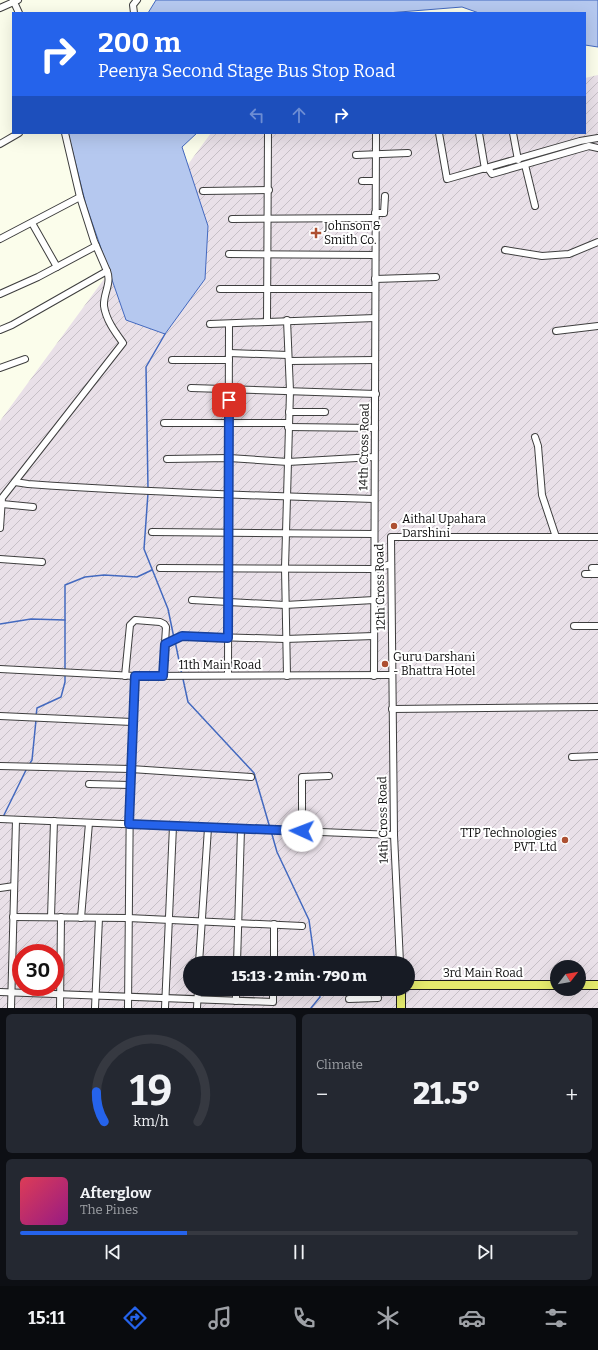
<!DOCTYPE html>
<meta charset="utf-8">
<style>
body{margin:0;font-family:Bitter,serif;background:#242831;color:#f1f3f6;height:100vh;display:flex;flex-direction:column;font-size:15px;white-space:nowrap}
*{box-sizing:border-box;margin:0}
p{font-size:13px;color:#9ea1a6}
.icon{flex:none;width:22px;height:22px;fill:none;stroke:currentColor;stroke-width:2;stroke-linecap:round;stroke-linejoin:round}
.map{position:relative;height:1008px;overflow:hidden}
.details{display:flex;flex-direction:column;gap:6px;padding:6px;background:#0d0f14;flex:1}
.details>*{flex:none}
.hud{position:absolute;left:12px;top:12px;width:574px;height:122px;border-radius:0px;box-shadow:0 4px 16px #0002;background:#2563eb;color:#fff;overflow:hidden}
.needle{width:26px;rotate:59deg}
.controls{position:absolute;left:550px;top:960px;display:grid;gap:8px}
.controls a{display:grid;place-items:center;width:36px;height:36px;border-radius:50%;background:#171b24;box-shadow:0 4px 16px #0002;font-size:20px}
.speed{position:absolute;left:12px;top:944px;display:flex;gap:8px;font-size:20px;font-weight:700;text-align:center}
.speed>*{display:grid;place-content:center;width:52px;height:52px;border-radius:50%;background:#171b24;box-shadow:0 4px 16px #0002;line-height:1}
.speed .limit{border:6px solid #d22;background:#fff;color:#111}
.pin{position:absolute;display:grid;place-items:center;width:34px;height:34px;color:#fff;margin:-17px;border-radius:8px;box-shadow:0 2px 6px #0006}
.me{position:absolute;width:44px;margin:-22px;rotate:272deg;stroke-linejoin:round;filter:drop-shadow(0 0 3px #0008)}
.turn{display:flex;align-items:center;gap:14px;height:84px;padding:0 20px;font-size:18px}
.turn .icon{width:52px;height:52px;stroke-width:2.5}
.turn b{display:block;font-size:28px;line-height:34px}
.lanes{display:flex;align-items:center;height:38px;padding:0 20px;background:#0003;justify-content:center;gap:20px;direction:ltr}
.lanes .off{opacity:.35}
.big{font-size:30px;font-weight:800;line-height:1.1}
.details .widget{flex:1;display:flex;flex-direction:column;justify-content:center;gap:6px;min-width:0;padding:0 14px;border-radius:6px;background:#242831}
.details .dial{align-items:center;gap:0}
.dial svg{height:104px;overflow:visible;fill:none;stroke:#363941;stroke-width:7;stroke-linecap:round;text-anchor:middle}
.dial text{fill:#f1f3f6;stroke:none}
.song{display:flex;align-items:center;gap:12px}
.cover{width:48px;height:48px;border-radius:6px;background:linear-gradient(135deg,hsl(350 70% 55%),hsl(310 70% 35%))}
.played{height:4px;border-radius:2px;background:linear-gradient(90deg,#2563eb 30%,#363941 30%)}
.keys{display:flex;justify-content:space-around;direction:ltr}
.heat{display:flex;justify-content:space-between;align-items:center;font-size:22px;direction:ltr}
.details .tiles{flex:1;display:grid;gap:6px;grid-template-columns:1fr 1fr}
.widget:last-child{grid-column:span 2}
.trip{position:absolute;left:183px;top:956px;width:232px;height:40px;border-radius:20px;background:#171b24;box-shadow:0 4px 16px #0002;font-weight:800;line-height:40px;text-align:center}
.tab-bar{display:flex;height:64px;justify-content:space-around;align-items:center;background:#090b0e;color:#9ea1a6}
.tab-bar .icon{width:28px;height:28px}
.tab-bar .on{color:#2563eb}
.tab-bar b{font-size:18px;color:#f1f3f6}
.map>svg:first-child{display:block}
</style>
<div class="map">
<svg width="598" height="1008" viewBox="0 0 598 1008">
<defs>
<pattern id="industrial-furrows" width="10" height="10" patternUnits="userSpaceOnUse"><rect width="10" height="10" fill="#e9e0e8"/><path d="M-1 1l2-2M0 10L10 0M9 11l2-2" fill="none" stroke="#c6bfc6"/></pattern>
</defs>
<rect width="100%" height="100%" fill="#fbfdeb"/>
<!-- industrial -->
<path fill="url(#industrial-furrows)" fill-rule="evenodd" d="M 598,75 L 598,1008 L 0,1008 L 0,421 L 211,133 L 585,133 L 585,78 ZM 21,953 L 55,953 L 55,987 L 21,987 ZM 190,963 L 408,963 L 408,989 L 190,989 ZM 557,967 L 579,967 L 579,989 L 557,989 Z"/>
<!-- water -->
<g fill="#b5c8ef" stroke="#4369bf">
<path d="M 156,0 L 598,0 L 598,47 L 585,45 L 585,13 L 479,13 L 462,7 L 387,13 L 148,13 Z"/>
<path d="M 68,133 L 197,133 L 182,147 L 208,226 L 205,279 L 165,334 L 126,320 L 86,205 Z"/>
</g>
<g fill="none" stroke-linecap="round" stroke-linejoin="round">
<!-- stream -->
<g stroke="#4369bf" stroke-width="1.5">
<path d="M 148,489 L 146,367 L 165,334"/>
<path d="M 148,493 L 144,549 L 168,609 L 174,638"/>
<path d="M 0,624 L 31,619 L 65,620"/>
<path d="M 175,641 L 182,675"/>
<path d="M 65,670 L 65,585 L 85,577 L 104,575 L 137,577 L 152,570"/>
<path d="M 183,679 L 188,702 L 254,773 L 270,828"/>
<path d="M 36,716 L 37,708 L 61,697 L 65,682 L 65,673"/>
<path d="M 29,765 L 32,760 L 36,720"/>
<path d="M 3,817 L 27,768"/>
<path d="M 271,831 L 277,852 L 309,920 L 315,963"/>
<path d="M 311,1008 L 320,997 L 319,989"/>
</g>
<defs>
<g id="minor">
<path d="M 13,0 L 19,13"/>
<path d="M 0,8 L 18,0"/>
<path d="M 134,13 L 133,5 L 137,0"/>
<path d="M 65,133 L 80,197 L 94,241 L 107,271"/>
<path d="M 439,133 L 447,179 L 580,141 L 598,138"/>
<path d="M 479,133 L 485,169"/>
<path d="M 513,133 L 518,160"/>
<path d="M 0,144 L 19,133"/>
<path d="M 356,155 L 408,153"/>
<path d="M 525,165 L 535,206"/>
<path d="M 488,168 L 492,174 L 589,146 L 598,148"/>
<path d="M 362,181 L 375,181"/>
<path d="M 203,191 L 269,190"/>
<path d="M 375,213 L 384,213 L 385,196"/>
<path d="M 232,219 L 375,218"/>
<path d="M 32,223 L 57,267"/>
<path d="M 0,239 L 80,197"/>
<path d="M 505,250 L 542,256 L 569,254 L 598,242"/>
<path d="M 229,254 L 375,255"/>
<path d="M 375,279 L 436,277"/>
<path d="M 220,289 L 375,289"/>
<path d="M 0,294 L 38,277 L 96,246"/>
<path d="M 267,322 L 268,133"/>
<path d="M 210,324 L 375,318"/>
<path d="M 0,330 L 12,325 L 107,271 C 112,283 103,294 104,306 C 106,320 115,332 123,343 L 2,498 L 0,528"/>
<path d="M 556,331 L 598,326"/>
<path d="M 229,353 L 288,355"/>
<path d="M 172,360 L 229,360"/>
<path d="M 290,361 L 375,360"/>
<path d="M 0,368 L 25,359"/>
<path d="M 191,388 L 376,394"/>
<path d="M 289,412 L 325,412"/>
<path d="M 164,423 L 288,423"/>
<path d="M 288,427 L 375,428"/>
<path d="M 535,437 L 538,446 L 542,495 L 556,537"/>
<path d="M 167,459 L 229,458 L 288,462 L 374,457"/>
<path d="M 15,482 L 28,484 C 143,492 259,496 374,499"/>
<path d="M 2,504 L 33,507"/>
<path d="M 152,532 L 374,534"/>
<path d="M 0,559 L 42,562"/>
<path d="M 160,568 L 374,569 L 391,564"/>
<path d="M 592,568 L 598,568"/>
<path d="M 585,574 L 598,574"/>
<path d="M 192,600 L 285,605 L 374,600"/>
<path d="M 574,626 L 598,626"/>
<path d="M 165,644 L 182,636 L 285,639 L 374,636"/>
<path d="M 0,669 L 135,676 L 392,675"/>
<path d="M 228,675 L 229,324"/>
<path d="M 125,676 L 130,625 L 135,620 L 160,622 L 164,624 L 166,627 L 163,676"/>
<path d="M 287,676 L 285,568 L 290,391 L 287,320"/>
<path d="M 374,676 L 376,133"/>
<path d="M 392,709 L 598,707"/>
<path d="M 0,716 L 132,722"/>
<path d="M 572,757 L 598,756"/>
<path d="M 0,766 L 131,769 L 251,777"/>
<path d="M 89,784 L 130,785"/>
<path d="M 0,819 L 394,835"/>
<path d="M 302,831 L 302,777 L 329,776"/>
<path d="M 0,888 L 14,886"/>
<path d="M 13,917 L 128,918 L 302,926"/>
<path d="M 51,917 L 54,821"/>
<path d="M 81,918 L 89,823"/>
<path d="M 199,963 L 208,828"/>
<path d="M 237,963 L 241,829"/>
<path d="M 274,963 L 274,924"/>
<path d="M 400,963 L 394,835 L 391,537 L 598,537"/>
<path d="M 0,992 L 273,1002 L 273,989"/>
<path d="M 349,999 L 378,998"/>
<path d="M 236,1001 L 236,989"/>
<path d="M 11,1008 L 16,820"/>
<path d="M 60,1008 L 61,917"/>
<path d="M 95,1008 L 99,918"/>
<path d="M 128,1008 L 130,785 L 135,676"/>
<path d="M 165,1008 L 173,826"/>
<path d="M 197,1008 L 198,989"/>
</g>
<g id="major">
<path d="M 408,985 L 557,985"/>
<path d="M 579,985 L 598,985"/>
<path d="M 401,1008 L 401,989"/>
</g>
</defs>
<!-- minor casing -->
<use href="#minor" stroke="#3e3e3e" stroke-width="8"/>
<!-- major casing -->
<use href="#major" stroke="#1c1c1c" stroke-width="10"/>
<!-- minor -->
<use href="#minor" stroke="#fff" stroke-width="6"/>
<!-- major -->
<use href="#major" stroke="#e5eb6d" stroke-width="8"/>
</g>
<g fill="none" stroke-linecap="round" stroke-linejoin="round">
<defs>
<path id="route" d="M 229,400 L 228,638 L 182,636 L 165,644 L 163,676 L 135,676 L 129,824 L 302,831"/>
</defs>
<!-- route casing -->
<use href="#route" stroke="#184099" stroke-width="10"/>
<!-- route -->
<use href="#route" stroke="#2563eb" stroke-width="7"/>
</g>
<!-- markers -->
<g fill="#ad5031" stroke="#fff" stroke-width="1.5">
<path d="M314 227h4v4h4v4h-4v4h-4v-4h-4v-4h4z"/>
<circle cx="394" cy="526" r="4"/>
<circle cx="385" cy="664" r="4"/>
<circle cx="565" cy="840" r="4"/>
</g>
<g text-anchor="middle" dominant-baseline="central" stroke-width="4" stroke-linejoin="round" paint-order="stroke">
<!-- poi labels -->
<g font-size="12" fill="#0b0b0b" stroke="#fff" text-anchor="start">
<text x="324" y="226">Johnson &amp;<tspan x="324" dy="14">Smith Co.</tspan></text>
<text x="402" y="519">Aithal Upahara<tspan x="402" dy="14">Darshini</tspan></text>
<text x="393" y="657">Guru Darshani<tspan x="393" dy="14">- Bhattra Hotel</tspan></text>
<text x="557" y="833" text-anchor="end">TTP Technologies<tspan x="557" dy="14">PVT. Ltd</tspan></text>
</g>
<!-- street labels -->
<g font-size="12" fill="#0b0b0b" stroke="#fff">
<text transform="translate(364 447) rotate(-89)">14th Cross Road</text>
<text transform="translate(380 587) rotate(-91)">12th Cross Road</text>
<text x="220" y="665">11th Main Road</text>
<text transform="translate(383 820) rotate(-91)">14th Cross Road</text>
<text x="483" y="973">3rd Main Road</text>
</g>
</g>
</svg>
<div class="controls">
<a><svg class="needle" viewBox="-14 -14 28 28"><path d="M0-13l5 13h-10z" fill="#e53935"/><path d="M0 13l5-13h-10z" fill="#9ea1a6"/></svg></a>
</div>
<div class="speed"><div class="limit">30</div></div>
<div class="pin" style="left:229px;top:400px;background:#d93025"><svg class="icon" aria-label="arrive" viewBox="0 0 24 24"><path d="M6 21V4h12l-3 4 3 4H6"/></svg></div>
<svg class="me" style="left:302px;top:831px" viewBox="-20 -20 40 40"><circle r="19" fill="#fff"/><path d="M0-13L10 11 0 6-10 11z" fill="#2563eb"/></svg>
<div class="trip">15:13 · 2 min · 790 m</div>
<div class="hud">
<div class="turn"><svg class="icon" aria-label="right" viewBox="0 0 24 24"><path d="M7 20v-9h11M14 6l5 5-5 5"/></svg><div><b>200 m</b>Peenya Second Stage Bus Stop Road</div></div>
<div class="lanes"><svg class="icon off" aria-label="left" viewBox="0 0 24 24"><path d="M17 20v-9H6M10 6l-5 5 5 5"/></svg><svg class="icon off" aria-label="ahead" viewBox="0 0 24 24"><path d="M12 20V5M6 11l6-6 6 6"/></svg><svg class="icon" aria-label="right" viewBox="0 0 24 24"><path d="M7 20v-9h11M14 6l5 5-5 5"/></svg></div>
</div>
</div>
<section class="details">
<div class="tiles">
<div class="widget dial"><svg viewBox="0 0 100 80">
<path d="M14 69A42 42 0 1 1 86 69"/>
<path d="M14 69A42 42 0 0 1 8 46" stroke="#2563eb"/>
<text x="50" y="56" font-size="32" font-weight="700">19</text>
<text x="50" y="72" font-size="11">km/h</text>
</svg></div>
<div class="widget"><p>Climate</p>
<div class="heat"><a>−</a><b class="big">21.5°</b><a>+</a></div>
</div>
<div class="widget">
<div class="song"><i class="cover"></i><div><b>Afterglow</b><p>The Pines</p></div></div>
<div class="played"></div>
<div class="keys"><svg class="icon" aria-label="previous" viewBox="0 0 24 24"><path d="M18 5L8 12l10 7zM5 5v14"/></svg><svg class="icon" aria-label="pause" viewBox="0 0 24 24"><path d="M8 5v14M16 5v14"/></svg><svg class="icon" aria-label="next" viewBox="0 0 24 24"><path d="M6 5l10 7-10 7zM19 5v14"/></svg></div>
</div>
</div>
</section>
<nav class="tab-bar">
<b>15:11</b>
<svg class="icon on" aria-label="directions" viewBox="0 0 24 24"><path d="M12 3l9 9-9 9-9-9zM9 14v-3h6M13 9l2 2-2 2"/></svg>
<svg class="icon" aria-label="music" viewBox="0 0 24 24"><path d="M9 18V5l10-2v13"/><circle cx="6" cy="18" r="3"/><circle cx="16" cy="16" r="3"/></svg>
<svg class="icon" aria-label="phone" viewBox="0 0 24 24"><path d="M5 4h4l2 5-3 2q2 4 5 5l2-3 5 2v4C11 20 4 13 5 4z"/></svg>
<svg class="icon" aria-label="climate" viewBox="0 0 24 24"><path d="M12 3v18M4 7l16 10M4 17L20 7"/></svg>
<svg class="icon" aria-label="car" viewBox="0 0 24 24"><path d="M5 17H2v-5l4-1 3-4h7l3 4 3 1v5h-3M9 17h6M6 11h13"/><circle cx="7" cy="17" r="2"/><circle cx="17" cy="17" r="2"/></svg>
<svg class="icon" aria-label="filters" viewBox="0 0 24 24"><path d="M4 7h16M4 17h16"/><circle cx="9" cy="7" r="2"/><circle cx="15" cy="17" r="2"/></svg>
</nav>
